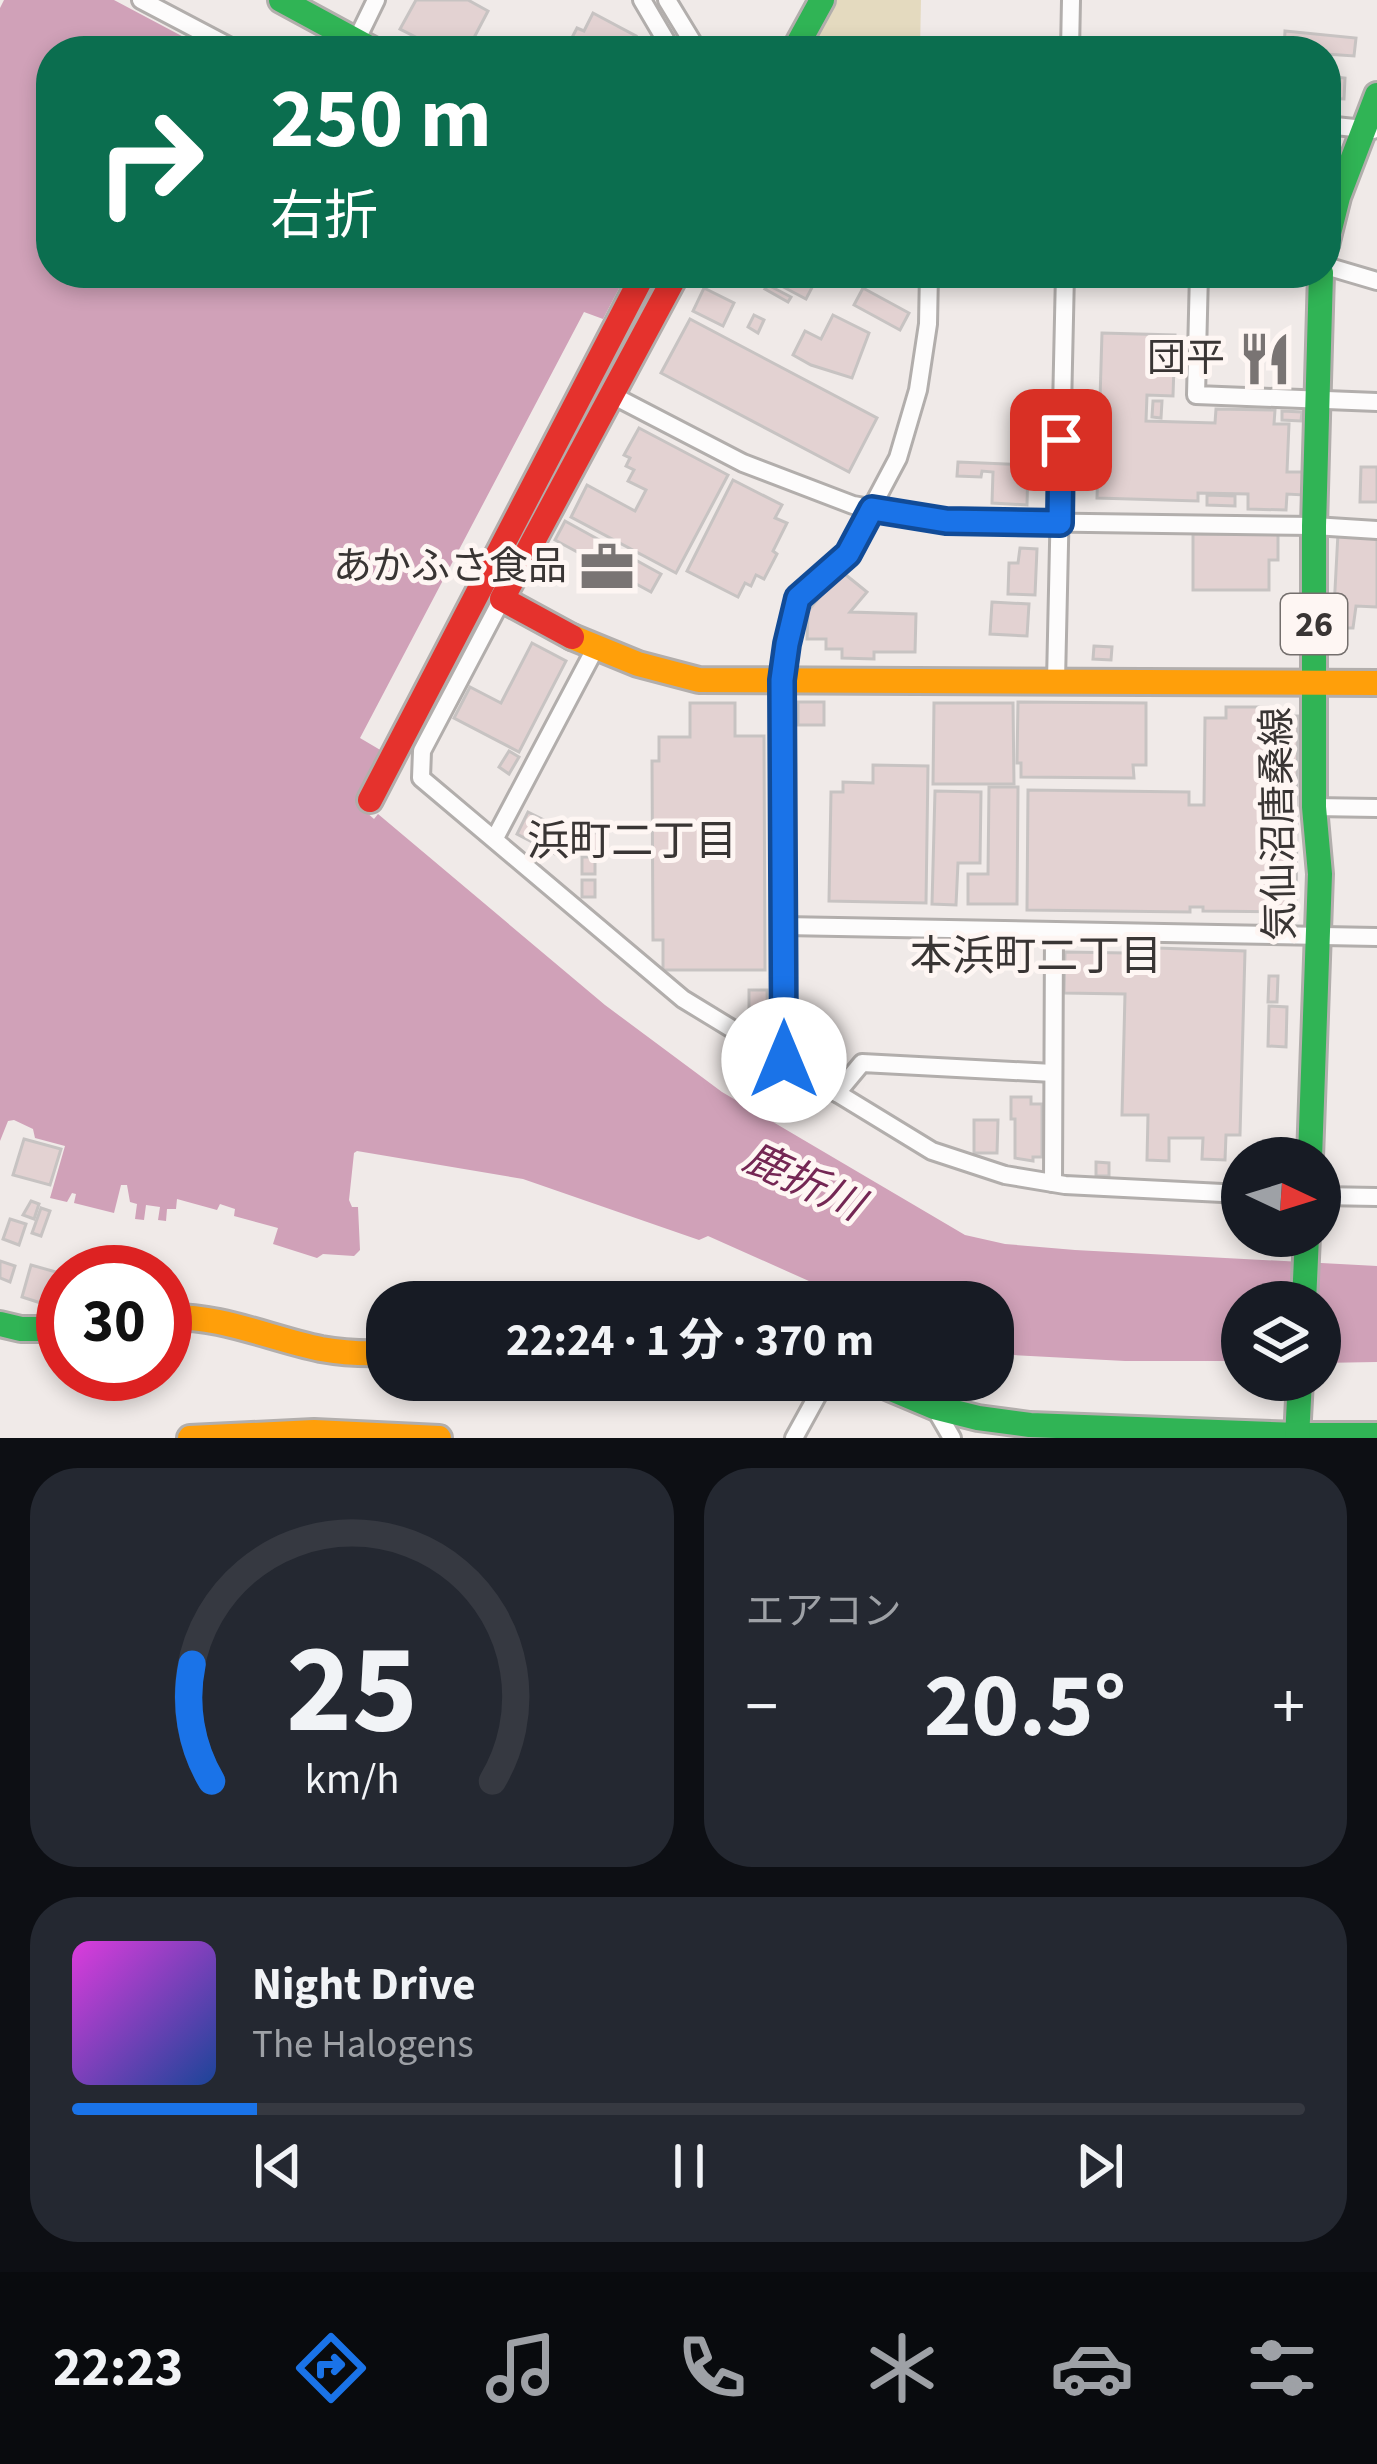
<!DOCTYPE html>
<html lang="ja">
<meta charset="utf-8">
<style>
body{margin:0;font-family:"Source Sans 3","Noto Sans JP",sans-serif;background:#242831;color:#f1f3f6;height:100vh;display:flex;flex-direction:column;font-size:45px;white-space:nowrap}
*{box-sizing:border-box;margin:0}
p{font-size:39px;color:#9ea1a6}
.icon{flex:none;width:66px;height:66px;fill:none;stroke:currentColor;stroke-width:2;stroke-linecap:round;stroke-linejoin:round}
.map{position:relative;height:1438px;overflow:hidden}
.drawer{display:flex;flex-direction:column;gap:30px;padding:30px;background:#0d0f14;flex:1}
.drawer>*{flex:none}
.banner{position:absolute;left:36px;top:36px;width:1305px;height:252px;border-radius:48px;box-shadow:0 6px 18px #0003;background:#0b6e4f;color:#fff;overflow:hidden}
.needle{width:78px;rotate:94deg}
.fabs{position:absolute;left:1221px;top:1137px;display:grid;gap:24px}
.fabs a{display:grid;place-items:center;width:120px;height:120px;border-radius:50%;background:#171b24;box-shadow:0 6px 18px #0003;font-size:60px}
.speed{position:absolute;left:36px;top:1245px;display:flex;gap:24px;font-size:60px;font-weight:700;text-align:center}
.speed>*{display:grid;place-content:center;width:156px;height:156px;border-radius:50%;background:#171b24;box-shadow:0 6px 18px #0003;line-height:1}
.speed .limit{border:18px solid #d22;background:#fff;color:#111}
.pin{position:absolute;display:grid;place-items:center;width:102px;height:102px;color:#fff;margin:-51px;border-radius:24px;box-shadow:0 6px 18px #0006}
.me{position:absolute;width:132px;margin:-66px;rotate:0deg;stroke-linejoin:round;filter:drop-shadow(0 0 9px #0008)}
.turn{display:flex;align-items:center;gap:42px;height:252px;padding:0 36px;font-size:54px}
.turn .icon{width:156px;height:156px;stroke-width:2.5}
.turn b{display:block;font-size:84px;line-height:102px}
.big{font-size:90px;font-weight:700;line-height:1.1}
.drawer .card{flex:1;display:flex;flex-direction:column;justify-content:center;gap:18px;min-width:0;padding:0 42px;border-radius:48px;background:#242831}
.drawer .dial{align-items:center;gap:0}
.dial svg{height:312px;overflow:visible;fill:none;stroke:#363941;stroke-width:7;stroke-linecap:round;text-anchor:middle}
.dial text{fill:#f1f3f6;stroke:none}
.song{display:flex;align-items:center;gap:36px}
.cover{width:144px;height:144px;border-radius:18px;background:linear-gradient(135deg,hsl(300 70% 55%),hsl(220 70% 35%))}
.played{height:12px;border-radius:6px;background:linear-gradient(90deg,#1a73e8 15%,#363941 15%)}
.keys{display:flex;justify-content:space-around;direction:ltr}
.heat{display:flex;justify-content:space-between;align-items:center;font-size:66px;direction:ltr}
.drawer .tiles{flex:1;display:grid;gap:30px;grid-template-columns:1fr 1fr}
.card:last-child{grid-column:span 2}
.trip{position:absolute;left:366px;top:1281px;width:648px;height:120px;border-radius:48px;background:#171b24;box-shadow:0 6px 18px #0003;font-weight:700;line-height:120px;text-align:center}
.menu{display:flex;height:192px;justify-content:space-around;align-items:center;background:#090b0e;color:#9ea1a6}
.menu .icon{width:84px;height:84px}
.menu .current{color:#1a73e8}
.menu b{font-size:54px;color:#f1f3f6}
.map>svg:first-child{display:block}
</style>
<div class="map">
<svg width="1377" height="1438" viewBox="0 0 1377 1438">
<rect width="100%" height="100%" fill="#f0eae8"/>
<!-- green -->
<path fill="#e4dabf" d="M 836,0 L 921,0 L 920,51 L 808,51 Z"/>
<!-- water -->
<path fill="#d0a1b8" d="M 4,0 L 114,0 L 210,51 L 51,51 L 51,273 L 626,275 L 603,319 L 584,312 L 360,738 L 382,751 L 356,803 L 374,819 L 378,814 L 605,1005 L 722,1092 L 965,1235 L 1005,1244 L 1075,1250 L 1377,1266 L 1377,1362 L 1320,1363 L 1320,1302 L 1242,1302 L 1242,1361 L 1125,1361 L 993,1354 L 993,1302 L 856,1302 L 708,1236 L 699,1240 L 523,1179 L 357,1151 L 354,1153 L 349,1200 L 352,1207 L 358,1207 L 360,1250 L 354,1256 L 323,1254 L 317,1258 L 273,1244 L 278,1228 L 234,1216 L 235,1209 L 220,1204 L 217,1210 L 177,1199 L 176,1209 L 167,1209 L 166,1221 L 158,1220 L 160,1207 L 146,1205 L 144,1220 L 135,1219 L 137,1204 L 130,1202 L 127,1185 L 121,1185 L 114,1213 L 74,1203 L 76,1194 L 72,1193 L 67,1202 L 50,1198 L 65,1146 L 35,1138 L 33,1129 L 14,1120 L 8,1121 L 0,1141 L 0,8 Z"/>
<!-- building -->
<g fill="#e3d2d2" stroke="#c7c3c2" stroke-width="3">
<path d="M 416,0 L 468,0 L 488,11 L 467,51 L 438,51 L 439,49 L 400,29 Z"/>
<path d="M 593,13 L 636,36 L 632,44 L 645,51 L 565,51 L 577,28 L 584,31 Z"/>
<path d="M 1285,31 L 1356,38 L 1354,56 L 1326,54 L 1326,51 L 1284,50 Z"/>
<path d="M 1326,76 L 1345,78 L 1344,99 L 1326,98 Z"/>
<path d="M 757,273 L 812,273 L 818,276 L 806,299 Z"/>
<path d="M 768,285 L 791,297 L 788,302 L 765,289 Z"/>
<path d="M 704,288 L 734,303 L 723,326 L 693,311 Z"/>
<path d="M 863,288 L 909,313 L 900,330 L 854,305 Z"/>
<path d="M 754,315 L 764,320 L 758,333 L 748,327 Z"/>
<path d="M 833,315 L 869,333 L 852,378 L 811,365 L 793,355 L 805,331 L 821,339 Z"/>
<path d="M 690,319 L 877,418 L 849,472 L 661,373 Z"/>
<path d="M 1102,333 L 1175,335 L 1173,396 L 1147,395 L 1146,421 L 1215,423 L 1216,409 L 1275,410 L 1274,424 L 1289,424 L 1287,472 L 1305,472 L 1304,495 L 1287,494 L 1286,510 L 1248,509 L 1248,494 L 1198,493 L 1198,501 L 1097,498 Z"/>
<path d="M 1153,401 L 1162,401 L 1161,418 L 1152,417 Z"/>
<path d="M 1282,411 L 1302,412 L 1301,421 L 1282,420 Z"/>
<path d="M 1013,415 L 1037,415 L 1035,457 L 1012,457 Z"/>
<path d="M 639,428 L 728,475 L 676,573 L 571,517 L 587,485 L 635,511 L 646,490 L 628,481 L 634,470 L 626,466 L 630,458 L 624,455 Z"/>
<path d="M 958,462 L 1028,465 L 1027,505 L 992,503 L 993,472 L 982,471 L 981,477 L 957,476 Z"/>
<path d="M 1361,467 L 1377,467 L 1377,502 L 1360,502 Z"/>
<path d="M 733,480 L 782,505 L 775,518 L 787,523 L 773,551 L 777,554 L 764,579 L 756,575 L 751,586 L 745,583 L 738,597 L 687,571 Z"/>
<path d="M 1207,495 L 1235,496 L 1235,506 L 1207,505 Z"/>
<path d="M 565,521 L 661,574 L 651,592 L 555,540 Z"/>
<path d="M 1338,533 L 1377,536 L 1377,607 L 1356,606 L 1353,628 L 1333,628 Z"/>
<path d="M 1193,534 L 1278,534 L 1278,560 L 1269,560 L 1269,590 L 1193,590 Z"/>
<path d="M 1020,548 L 1037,549 L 1035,595 L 1008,594 L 1009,563 L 1018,563 Z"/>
<path d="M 841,571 L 867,592 L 850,612 L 916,614 L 915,652 L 874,652 L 874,659 L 842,658 L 842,649 L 826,649 L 826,639 L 807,639 L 808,611 Z"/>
<path d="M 992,602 L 1029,604 L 1027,636 L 990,634 Z"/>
<path d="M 532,643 L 566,661 L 519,752 L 454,718 L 470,687 L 501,703 Z"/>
<path d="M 1094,646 L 1112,647 L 1111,660 L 1093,659 Z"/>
<rect x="798" y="702" width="26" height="23"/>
<path d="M 1018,702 L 1146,703 L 1146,765 L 1133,765 L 1134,778 L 1021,777 L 1021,763 L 1017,763 Z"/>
<path d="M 690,703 L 735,703 L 735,736 L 764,736 L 765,970 L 663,970 L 663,940 L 653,940 L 652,761 L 659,761 L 659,737 L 690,737 Z"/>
<path d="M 934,703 L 1013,703 L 1014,784 L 933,784 Z"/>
<path d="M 1226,707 L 1268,707 L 1268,716 L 1298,716 L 1296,912 L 1203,911 L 1203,907 L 1190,907 L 1190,912 L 1027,910 L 1028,790 L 1189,792 L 1189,805 L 1204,805 L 1205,718 L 1226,718 Z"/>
<path d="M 509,751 L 519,757 L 509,774 L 499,767 Z"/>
<path d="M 873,765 L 928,766 L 926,903 L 829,901 L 831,792 L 843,792 L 843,782 L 873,783 Z"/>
<path d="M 989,787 L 1018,787 L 1017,904 L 968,904 L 968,874 L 988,874 Z"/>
<path d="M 935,791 L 981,792 L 980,863 L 958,863 L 956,905 L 932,904 Z"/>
<path d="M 528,812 L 568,832 L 557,855 L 517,834 Z"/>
<path d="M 583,833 L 598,833 L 597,854 L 582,853 Z"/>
<rect x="582" y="857" width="13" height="17"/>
<rect x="582" y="880" width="13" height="17"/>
<path d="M 1126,947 L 1245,951 L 1240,1135 L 1226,1135 L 1225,1160 L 1202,1159 L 1203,1138 L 1169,1138 L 1169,1161 L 1147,1160 L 1148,1115 L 1122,1115 L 1125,994 L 1064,993 L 1065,952 L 1126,953 Z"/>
<path d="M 1269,976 L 1278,976 L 1277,1002 L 1268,1002 Z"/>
<path d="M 749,990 L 767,990 L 768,1031 L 749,1031 Z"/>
<path d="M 1269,1006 L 1287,1007 L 1286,1047 L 1268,1046 Z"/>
<path d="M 1011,1097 L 1031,1097 L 1031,1104 L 1042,1104 L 1042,1157 L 1033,1157 L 1033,1161 L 1015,1158 L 1015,1119 L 1011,1119 Z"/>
<path d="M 974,1120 L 998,1120 L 997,1153 L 974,1153 Z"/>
<path d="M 24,1139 L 61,1149 L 50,1185 L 13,1175 Z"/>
<path d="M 1096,1162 L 1109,1163 L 1109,1176 L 1096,1176 Z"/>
<path d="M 31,1201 L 39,1204 L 34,1219 L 23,1215 Z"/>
<path d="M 41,1208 L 50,1211 L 41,1236 L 32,1233 Z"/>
<path d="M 10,1219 L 26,1224 L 19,1245 L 3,1239 Z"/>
<path d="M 0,1261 L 15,1266 L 10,1282 L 0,1278 Z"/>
<path d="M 31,1265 L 56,1272 L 47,1305 L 22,1297 Z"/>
<path d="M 53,1294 L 63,1297 L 63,1310 L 49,1306 Z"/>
</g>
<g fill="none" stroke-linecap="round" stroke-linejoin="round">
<defs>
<g id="street">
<path d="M 141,0 L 238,51"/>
<path d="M 642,0 L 672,51"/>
<path d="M 667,0 L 698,51"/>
<path d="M 356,41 L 376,0"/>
<path d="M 1070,51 L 1071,0"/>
<path d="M 1326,125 L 1373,130"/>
<path d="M 1326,266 L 1377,281"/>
<path d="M 1199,273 L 1196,395 L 1377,402"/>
<path d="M 610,394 L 743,463 L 853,505 L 946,521 L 1314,526 L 1377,530"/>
<path d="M 502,599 L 422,751 L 421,778 L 683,999 L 932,1151 L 1005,1175 L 1065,1185 L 1242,1194"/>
<path d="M 1056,681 L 1065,273"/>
<path d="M 1314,807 L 1377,808"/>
<path d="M 495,838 L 596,647"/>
<path d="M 783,926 L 1377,937"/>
<path d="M 784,1060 L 782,680 L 786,644 L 798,598 L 847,554 L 898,458 L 918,390 L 928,324 L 929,273"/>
<path d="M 837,1093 L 862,1063 L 1053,1073"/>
<path d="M 1053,1183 L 1054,932"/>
<path d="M 1320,1196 L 1377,1197"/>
<path d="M 934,1407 L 952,1438"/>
<path d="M 794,1438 L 826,1380"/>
</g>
<g id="fast">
<path d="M 281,0 L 375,51"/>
<path d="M 794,51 L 822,0"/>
<path d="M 1326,245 L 1338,197 L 1377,95"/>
<path d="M 1310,1158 L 1320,874 L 1314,807 L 1314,526 L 1321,273"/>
<path d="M 1304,1302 L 1307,1236"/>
<path d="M 0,1324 L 21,1329 L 63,1329"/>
<path d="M 870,1380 L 934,1407 L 978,1418 L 1030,1425 L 1298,1435"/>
<path d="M 1298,1435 L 1377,1435"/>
<path d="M 1297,1438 L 1300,1380"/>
</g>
<g id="slow">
<path d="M 572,637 L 638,664 L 699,680 L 1377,683"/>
<path d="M 165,1317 C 221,1315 268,1338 321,1349 C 343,1353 365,1354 387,1353"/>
<path d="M 190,1438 L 314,1432 L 439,1438"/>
</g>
<g id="jam">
<path d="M 572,637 L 502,599 L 677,273"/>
<path d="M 370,800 L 644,273"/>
</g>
</defs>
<!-- street casing -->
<use href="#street" stroke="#b2aeac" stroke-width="22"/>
<!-- fast casing -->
<use href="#fast" stroke="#b2aeac" stroke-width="30"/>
<!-- slow casing -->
<use href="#slow" stroke="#b2aeac" stroke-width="30"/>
<!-- jam casing -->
<use href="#jam" stroke="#b2aeac" stroke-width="30"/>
<!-- street -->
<use href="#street" stroke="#fdfcfc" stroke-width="16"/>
<!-- fast -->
<use href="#fast" stroke="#30b455" stroke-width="24"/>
<!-- slow -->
<use href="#slow" stroke="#ff9f0a" stroke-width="24"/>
<!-- jam -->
<use href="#jam" stroke="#e5322d" stroke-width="24"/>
</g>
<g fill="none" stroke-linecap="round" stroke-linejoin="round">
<defs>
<path id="route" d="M 784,1060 L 782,680 L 787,644 L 798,598 L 848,554 L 872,509 L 946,521 L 1060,523 L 1061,440"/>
</defs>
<!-- route casing -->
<use href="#route" stroke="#114b97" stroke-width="30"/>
<!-- route -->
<use href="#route" stroke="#1a73e8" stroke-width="21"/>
</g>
<!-- icons -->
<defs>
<symbol id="restaurant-bare" viewBox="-9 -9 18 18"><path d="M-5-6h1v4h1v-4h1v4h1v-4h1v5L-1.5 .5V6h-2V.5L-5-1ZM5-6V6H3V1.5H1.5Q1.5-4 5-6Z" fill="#797473" stroke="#fef6f3" stroke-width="2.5" paint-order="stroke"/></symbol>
<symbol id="office-bare" viewBox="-9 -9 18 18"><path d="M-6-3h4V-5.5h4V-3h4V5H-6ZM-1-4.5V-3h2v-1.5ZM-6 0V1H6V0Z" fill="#797473" stroke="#fef6f3" stroke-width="2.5" paint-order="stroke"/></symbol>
</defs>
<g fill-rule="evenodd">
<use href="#restaurant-bare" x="1227" y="321" width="76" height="76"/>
<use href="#office-bare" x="569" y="529" width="76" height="76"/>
</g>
<g text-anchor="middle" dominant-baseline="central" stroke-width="10" stroke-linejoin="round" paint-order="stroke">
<!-- shield labels -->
<rect fill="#fef6f3" stroke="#746f6d" stroke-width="3" x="1281" y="594" width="66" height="60" rx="9"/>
<g font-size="36" font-weight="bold" fill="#393534">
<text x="1314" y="624">26</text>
</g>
<!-- poi labels -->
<g font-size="39" fill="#393534" stroke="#fef6f3" text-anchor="end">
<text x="1225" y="359">団平</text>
<text x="567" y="567">あかふさ食品</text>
</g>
<!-- street labels -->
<g font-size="39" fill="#393534" stroke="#fef6f3">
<text transform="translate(1279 824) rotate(-91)">気仙沼唐桑線</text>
</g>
<!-- neighbourhood labels -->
<g font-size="42" fill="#393534" stroke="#fef6f3">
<text x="632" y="842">浜町二丁目</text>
<text x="1036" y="957">本浜町二丁目</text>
</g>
<!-- water labels -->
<g font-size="42" font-style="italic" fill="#742754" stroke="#fef6f3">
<text transform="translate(803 1182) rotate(25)">鹿折川</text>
</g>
</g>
</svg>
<div class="fabs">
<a><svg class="needle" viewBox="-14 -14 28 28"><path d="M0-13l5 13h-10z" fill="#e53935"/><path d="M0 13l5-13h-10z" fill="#9ea1a6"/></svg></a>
<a><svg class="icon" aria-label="layers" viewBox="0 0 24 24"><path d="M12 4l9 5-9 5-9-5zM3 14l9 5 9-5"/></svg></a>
</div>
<div class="speed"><div class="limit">30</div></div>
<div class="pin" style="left:1061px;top:440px;background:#d93025"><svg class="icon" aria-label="arrive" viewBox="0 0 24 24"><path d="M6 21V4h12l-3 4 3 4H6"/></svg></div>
<svg class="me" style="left:784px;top:1060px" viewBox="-20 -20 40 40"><circle r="19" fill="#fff"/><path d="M0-13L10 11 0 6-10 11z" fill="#1a73e8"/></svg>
<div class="trip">22:24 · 1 分 · 370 m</div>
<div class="banner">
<div class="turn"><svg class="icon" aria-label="right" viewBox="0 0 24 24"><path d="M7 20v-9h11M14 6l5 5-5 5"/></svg><div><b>250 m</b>右折</div></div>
</div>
</div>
<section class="drawer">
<div class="tiles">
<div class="card dial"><svg viewBox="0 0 100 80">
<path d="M14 69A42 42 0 1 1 86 69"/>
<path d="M14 69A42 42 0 0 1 9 39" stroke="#1a73e8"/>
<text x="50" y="56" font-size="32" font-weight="700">25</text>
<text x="50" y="72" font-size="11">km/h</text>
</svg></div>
<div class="card"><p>エアコン</p>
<div class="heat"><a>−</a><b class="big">20.5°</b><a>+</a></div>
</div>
<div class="card">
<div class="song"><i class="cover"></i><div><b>Night Drive</b><p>The Halogens</p></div></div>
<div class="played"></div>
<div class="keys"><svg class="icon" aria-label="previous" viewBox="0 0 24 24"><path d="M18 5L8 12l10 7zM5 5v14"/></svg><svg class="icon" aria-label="pause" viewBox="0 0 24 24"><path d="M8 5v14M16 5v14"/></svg><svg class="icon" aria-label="next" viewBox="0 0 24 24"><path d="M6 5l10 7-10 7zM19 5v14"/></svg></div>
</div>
</div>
</section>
<nav class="menu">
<b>22:23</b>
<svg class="icon current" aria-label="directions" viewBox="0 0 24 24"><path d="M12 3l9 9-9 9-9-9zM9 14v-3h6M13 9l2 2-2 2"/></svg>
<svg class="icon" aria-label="music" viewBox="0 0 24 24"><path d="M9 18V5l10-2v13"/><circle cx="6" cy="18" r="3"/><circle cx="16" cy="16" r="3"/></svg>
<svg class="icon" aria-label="phone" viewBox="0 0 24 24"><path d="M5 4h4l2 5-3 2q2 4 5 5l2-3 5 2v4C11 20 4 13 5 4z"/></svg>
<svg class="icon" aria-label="climate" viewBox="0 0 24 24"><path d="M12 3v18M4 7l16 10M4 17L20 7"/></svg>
<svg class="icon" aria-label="car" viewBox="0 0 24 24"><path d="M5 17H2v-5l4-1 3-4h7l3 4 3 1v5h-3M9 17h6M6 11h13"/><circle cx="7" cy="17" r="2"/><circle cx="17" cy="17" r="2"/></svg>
<svg class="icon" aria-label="filters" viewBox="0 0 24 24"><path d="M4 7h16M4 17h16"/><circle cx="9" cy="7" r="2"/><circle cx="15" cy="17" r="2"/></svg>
</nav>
